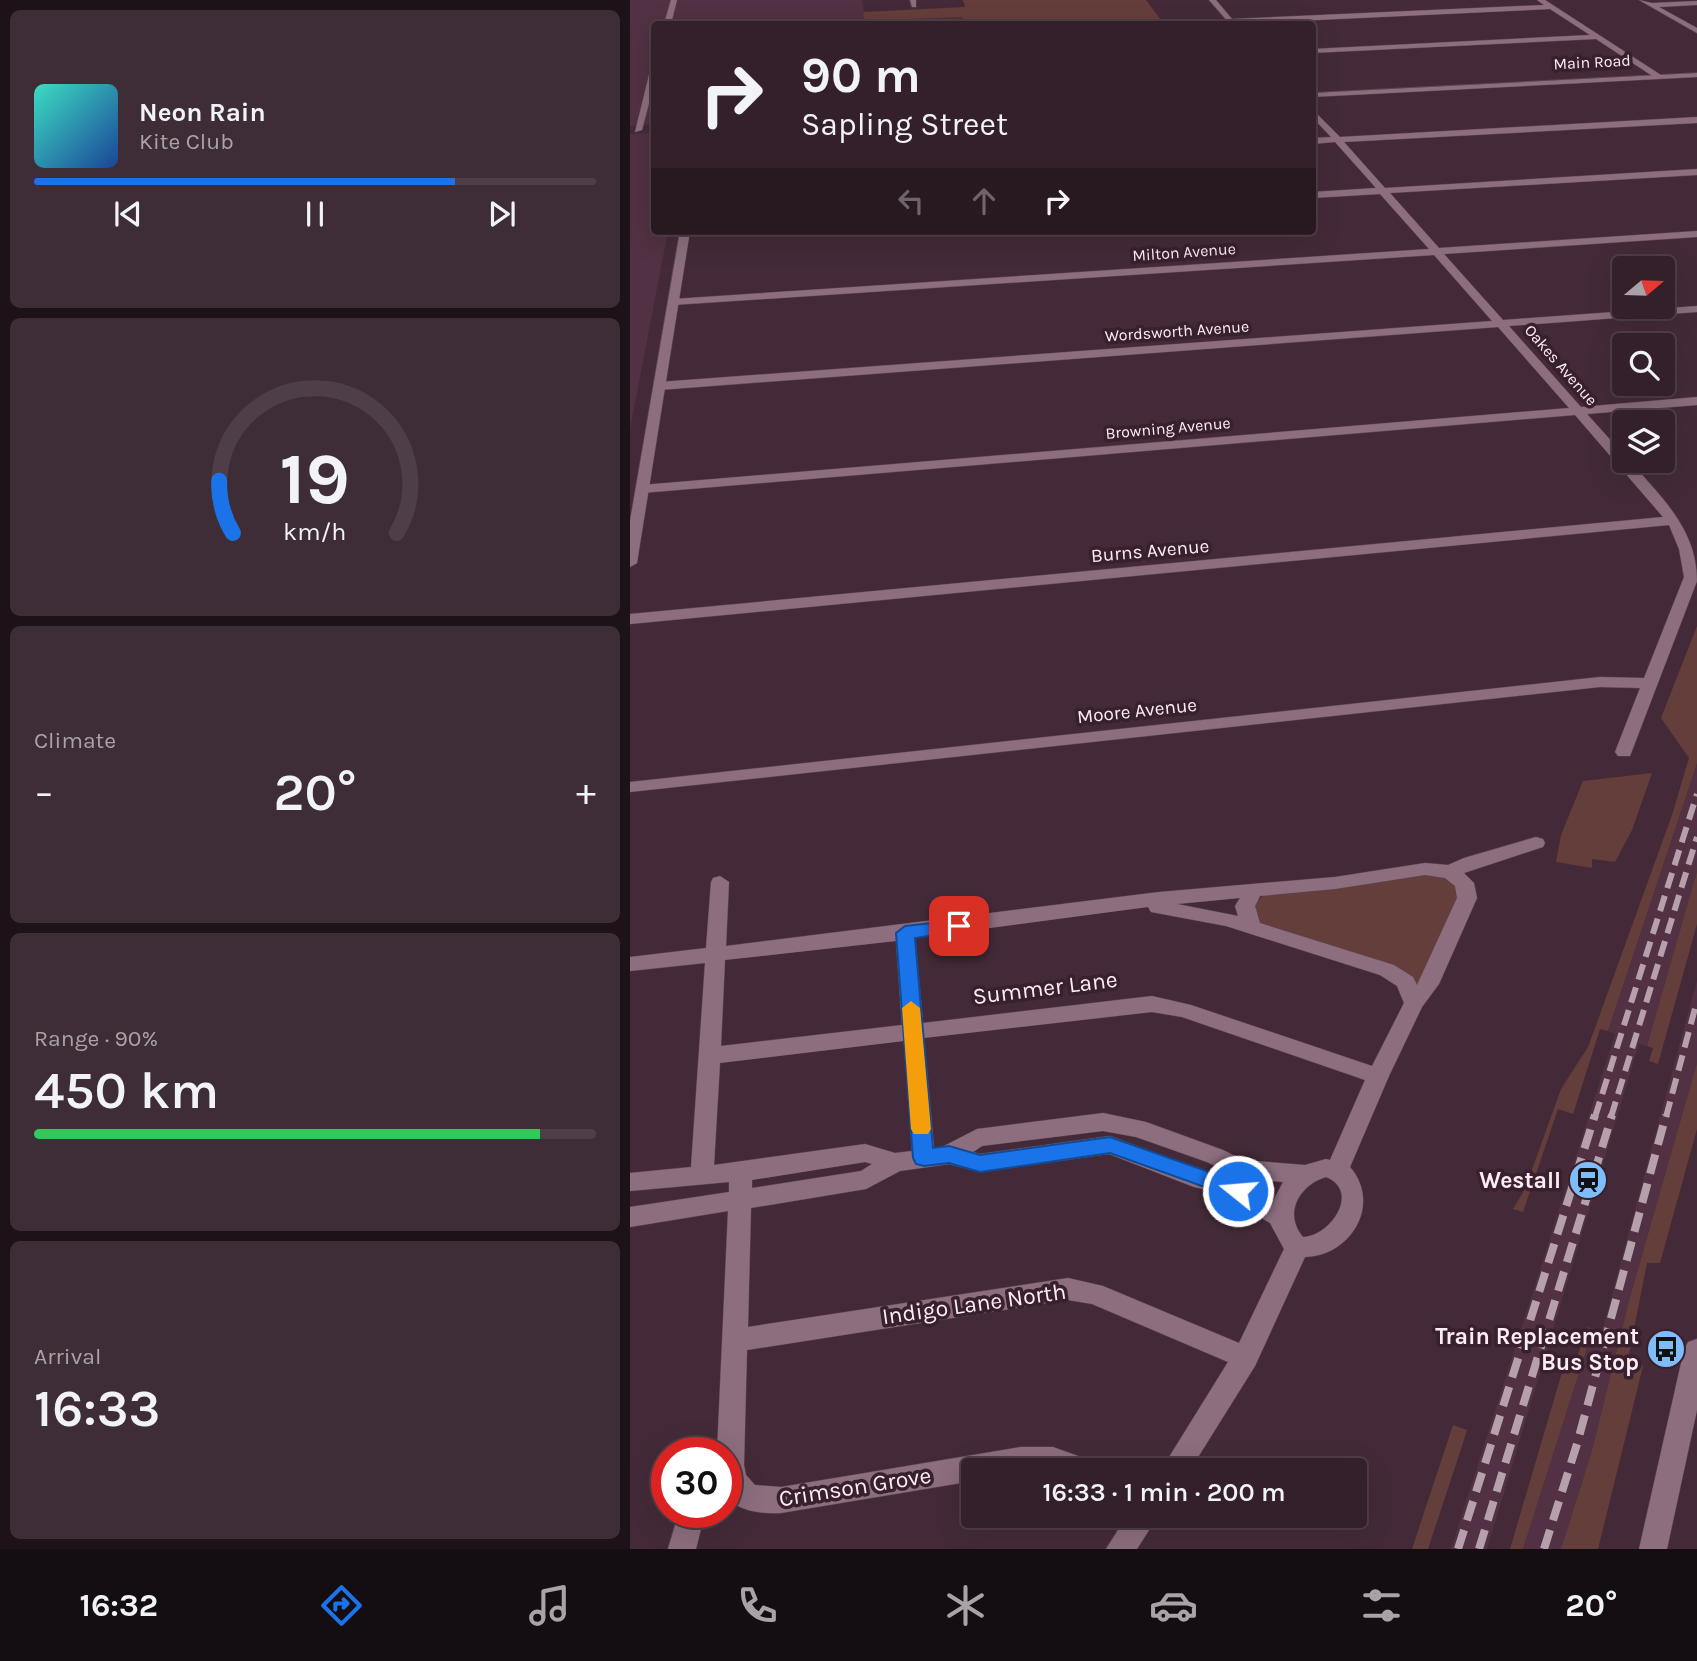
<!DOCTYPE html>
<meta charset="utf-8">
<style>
body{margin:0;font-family:Karla,sans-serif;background:#3e2d36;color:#f1f3f6;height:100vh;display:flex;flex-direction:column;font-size:26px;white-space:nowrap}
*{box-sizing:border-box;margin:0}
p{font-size:23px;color:#a9a3a8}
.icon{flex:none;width:38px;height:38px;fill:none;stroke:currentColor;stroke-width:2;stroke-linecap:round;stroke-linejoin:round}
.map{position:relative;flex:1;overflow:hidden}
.panel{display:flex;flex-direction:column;gap:10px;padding:10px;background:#1c1217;width:630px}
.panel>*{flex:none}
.top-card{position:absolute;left:21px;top:21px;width:665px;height:214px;border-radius:7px;box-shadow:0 7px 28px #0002,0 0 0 2px #4e3e47;background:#33202a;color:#f1f3f6;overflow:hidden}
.needle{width:46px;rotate:71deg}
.buttons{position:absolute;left:982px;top:256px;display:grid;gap:14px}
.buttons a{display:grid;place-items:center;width:63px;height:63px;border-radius:7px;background:#33202a;box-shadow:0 7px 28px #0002,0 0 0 2px #4e3e47;font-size:35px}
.speed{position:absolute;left:21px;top:1437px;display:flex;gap:14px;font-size:35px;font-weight:700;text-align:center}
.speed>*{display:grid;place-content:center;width:91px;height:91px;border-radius:50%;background:#33202a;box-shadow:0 7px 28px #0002,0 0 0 2px #4e3e47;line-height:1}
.speed .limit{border:10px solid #d22;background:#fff;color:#111}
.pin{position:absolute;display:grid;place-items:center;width:60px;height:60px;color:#fff;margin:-30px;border-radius:14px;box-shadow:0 4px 10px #0006}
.me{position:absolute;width:77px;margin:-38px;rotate:287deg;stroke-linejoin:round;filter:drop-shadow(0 0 5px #0008)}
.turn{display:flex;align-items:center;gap:24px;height:147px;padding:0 35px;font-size:32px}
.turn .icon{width:91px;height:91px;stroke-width:2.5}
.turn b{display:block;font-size:49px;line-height:60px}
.lanes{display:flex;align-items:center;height:66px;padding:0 35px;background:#0003;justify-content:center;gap:35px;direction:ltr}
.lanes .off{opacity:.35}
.big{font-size:52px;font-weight:600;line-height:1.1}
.panel .card{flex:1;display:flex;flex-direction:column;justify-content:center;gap:10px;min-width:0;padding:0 24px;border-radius:10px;background:#3e2d36}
.panel .dial{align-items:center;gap:0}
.dial svg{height:182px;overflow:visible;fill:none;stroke:#4e3e47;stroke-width:7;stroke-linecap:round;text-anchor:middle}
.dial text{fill:#f1f3f6;stroke:none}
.song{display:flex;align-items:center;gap:21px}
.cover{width:84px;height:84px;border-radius:10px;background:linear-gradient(135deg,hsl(170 70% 55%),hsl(220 70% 35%))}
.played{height:7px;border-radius:4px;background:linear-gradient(90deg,#1a73e8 75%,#4e3e47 75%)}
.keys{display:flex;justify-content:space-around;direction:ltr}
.heat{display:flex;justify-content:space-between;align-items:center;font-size:38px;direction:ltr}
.charge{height:10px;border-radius:5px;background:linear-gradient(90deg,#34c759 90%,#4e3e47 0)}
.trip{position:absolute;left:331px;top:1458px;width:406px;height:70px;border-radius:7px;background:#33202a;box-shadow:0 7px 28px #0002,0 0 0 2px #4e3e47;font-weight:600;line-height:70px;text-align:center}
.tabs{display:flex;height:112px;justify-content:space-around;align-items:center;background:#140d11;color:#a9a3a8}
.tabs .icon{width:49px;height:49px}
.tabs .selected{color:#1a73e8}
.tabs b{font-size:32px;color:#f1f3f6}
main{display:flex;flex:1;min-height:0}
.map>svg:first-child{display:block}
</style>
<main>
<section class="panel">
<div class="card">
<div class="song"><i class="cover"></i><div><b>Neon Rain</b><p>Kite Club</p></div></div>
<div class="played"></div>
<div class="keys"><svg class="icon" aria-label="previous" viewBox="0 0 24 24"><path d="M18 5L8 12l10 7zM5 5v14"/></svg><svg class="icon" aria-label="pause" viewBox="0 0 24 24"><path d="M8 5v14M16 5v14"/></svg><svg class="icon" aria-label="next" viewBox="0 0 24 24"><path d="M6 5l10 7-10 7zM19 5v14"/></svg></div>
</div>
<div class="card dial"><svg viewBox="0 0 100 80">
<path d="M14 69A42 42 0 1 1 86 69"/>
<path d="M14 69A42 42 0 0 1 8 46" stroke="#1a73e8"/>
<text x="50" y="56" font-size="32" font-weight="700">19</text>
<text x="50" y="72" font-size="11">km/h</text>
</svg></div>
<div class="card"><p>Climate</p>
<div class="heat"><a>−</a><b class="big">20°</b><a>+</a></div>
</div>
<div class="card"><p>Range · 90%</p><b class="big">450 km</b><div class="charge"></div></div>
<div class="card"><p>Arrival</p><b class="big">16:33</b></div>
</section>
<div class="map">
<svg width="1067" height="1549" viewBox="0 0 1067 1549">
<rect width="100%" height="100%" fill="#442a38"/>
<!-- built -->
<g fill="#513143">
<path d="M 0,0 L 232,0 L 235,21 L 332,17 L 335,24 L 24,24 L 24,124 L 0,126 Z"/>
<path d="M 24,133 L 24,231 L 38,231 L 0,429 L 0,134 Z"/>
<path d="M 1067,763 L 1067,871 L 1017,1046 L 1009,1044 L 857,1549 L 821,1549 L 985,1034 L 978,1031 Z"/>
<path d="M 1067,980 L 1067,1063 L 1000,1297 L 961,1454 L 931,1549 L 893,1549 L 963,1329 L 972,1331 Z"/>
</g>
<!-- green -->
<g fill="#643e3a">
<path d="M 333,0 L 516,0 L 534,24 L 335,24 L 332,17 L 235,21 L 233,12 L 335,7 Z"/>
<path d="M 1067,626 L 1067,763 L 978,1031 L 970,1029 L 943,1114 L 928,1109 L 893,1212 L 883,1209 L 895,1189 L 931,1089 L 958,1047 L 965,1028 L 1042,815 L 1059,758 L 1031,718 Z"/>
<path d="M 1022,773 L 1002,830 L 985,862 L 962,859 L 962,868 L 926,862 L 931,835 L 953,781 Z"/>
<path d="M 1067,871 L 1067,924 L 1028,1064 L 1019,1061 L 1023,1048 L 1017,1046 Z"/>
<path d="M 808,873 L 832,889 L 788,986 L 630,924 L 625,918 L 625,902 L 636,894 Z"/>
<path d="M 1067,1063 L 1067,1129 L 1030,1263 L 1017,1263 L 998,1359 L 1013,1366 L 968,1549 L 931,1549 L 961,1454 L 1000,1297 Z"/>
<path d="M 958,1327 L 963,1329 L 893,1549 L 880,1549 L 935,1362 L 944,1365 Z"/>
<path d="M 823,1425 L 837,1430 L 833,1443 L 798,1549 L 782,1549 Z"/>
</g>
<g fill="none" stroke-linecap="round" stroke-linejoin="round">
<defs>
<g id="street">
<path d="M 280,0 L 286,0 L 286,7 L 282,7 Z"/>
<path d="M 579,0 L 586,0 L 602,19 L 914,5 L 907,0 L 915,0 L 1034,77 L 1027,79 L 966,39 L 682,53 L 682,49 L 960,35 L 920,9 L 600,24 Z"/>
<path d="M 1009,0 L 1022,3 L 1067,1 L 1067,5 L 1029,7 L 1067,28 L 1067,33 Z"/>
<path d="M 682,109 L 710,137 L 1067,117 L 1067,123 L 714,142 L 755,188 L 1067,169 L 1067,175 L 760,193 L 809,248 L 1067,231 L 1067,237 L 814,254 L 873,320 L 1067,306 L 1067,312 L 879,326 L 951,407 L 1067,397 L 1067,405 L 957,414 L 994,455 L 994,460 L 999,460 C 1031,497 1067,529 1067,581 L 1000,756 L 988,756 L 985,752 L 1010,688 L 970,687 L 0,792 L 0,782 L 970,677 L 1014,678 L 1054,577 L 1049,549 L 1039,525 L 0,624 L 0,614 L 1033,517 L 945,415 L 12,493 L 5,489 L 12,485 L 939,408 L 868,327 L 29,390 L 23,386 L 29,382 L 862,321 L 804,255 L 43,305 L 38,302 L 43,299 L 799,249 L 750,194 L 682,198 L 682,192 L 746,188 L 705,142 L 682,144 L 682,138 L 701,137 L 682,117 Z"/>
<path d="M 54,231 L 104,231 L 99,234 L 50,236 L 50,232 Z"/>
<path d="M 906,837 L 913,839 L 915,843 L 913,847 L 834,873 L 844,883 L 847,898 L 809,984 L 792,1007 L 759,1076 L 720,1167 C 752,1204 721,1256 675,1257 L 625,1366 L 560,1470 L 531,1470 L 598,1362 L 462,1304 L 438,1300 L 117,1350 L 114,1465 L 116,1475 L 125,1485 L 151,1487 L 391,1447 L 423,1447 L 462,1461 L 466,1470 L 343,1470 L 343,1481 L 151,1513 C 135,1514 101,1512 96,1492 C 93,1481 96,1464 96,1452 L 87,1452 L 98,1211 L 0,1227 L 0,1207 L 99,1192 L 99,1182 L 0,1191 L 0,1173 L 61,1167 L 75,963 L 0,971 L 0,957 L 76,948 L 81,882 L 83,878 L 90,876 L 99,882 L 96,946 L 529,892 L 705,877 L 795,863 L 818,865 L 834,858 ZM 795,875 L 815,878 L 825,886 L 827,898 L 787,985 L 783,977 L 764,965 L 630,923 L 625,906 L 630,896 L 705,889 ZM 610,898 L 605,906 L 608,916 L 547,904 ZM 518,907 L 521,912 L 596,926 L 750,975 L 767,986 L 774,1003 L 742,1066 L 561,1005 L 522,996 L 293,1023 L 285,938 ZM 266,941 L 272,1025 L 91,1046 L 95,960 ZM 522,1012 L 552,1017 L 735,1080 L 700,1160 L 696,1159 L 675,1165 L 613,1160 L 593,1150 L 516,1122 L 473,1113 L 347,1129 L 314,1146 L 304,1148 L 294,1038 ZM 274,1041 L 282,1151 L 265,1153 L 235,1144 L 84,1165 L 90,1063 ZM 473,1131 L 506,1137 L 577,1162 L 610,1178 L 653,1182 L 643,1201 L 602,1177 L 574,1171 L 480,1136 L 350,1154 L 343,1152 L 352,1146 ZM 479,1154 L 564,1187 L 589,1193 L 640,1223 L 654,1249 L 609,1343 L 473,1286 L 438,1278 L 118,1327 L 121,1208 L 236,1189 L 270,1171 L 319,1164 L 350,1172 ZM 235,1162 L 242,1164 L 231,1171 L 122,1188 L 122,1180 ZM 696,1177 C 731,1191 701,1236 673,1237 C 653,1214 669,1185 696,1177 Z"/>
<path d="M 49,1512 L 82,1512 L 71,1529 L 66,1549 L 38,1549 Z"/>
<path d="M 497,1516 L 528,1516 L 507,1549 L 476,1549 Z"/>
</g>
<g id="secondary">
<path d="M 41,0 L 47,0 L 41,24 L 34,24 Z"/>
<path d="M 24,69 L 24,84 L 12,130 L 5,132 L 20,71 Z"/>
<path d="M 1067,73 L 1067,77 L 682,97 L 682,93 Z"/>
<path d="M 50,231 L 60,231 L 7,563 L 0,567 L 0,521 Z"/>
<path d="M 1067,1339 L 1067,1410 L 1037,1549 L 1009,1549 L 1054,1350 L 1058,1342 Z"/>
</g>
</defs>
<!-- street casing -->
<use href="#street" stroke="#5c4652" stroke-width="1"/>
<!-- secondary casing -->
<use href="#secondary" stroke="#5c4652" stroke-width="1"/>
<!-- street -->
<use href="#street" fill="#8c6e7e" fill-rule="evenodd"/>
<!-- secondary -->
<use href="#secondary" fill="#8c6e7e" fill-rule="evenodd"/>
<!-- rail-far1 -->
<g stroke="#b5a0ab" stroke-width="6" stroke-dasharray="16 8" stroke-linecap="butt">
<path d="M 965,1117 L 1067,794"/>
<path d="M 981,1117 L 1067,837"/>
<path d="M 1036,1117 L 1067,1001"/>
</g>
<!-- rail -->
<g stroke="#b5a0ab" stroke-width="8" stroke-dasharray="20 10" stroke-linecap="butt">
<path d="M 828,1549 L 965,1115"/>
<path d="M 849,1549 L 982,1115"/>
<path d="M 914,1549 L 947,1444 L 1036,1115"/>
</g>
</g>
<!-- route -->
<path fill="#1a73e8" stroke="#114b97" stroke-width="2" d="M 329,920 L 336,922 L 338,926 L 336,930 L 285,938 L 303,1148 L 319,1146 L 350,1155 L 480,1137 L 616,1185 L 619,1191 L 616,1197 L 608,1199 L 480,1153 L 350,1172 L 319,1163 L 294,1166 L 286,1164 L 283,1158 L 266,933 L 275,926 Z"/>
<!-- slow -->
<path fill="#f59e0b" d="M 281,1001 L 290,1008 L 301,1129 L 298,1134 L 284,1134 L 281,1129 L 272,1008 Z"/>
<!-- icons -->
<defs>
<symbol id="station-disc" viewBox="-11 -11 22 22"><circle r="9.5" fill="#7fbdfa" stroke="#39202e"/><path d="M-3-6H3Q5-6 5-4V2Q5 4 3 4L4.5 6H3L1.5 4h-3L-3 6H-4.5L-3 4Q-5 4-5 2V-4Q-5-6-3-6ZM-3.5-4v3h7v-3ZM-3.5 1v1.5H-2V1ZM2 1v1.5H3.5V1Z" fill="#111"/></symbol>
<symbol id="bus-disc" viewBox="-11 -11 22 22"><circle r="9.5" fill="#7fbdfa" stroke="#39202e"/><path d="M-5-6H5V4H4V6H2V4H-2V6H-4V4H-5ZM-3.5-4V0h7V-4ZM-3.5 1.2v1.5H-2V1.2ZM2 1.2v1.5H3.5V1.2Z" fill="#111"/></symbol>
</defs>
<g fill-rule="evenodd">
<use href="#station-disc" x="936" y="1158" width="44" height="44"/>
<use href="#bus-disc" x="1014" y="1327" width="44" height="44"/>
</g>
<g text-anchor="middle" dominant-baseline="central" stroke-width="7" stroke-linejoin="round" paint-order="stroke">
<!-- far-street labels -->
<g font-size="16" fill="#feecf5" stroke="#39202e">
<text transform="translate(962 62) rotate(-3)">Main Road</text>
<text transform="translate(554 252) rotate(-4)">Milton Avenue</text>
<text transform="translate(547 331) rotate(-4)">Wordsworth Avenue</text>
<text transform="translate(931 365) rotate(49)">Oakes Avenue</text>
<text transform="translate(538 428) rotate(-5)">Browning Avenue</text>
</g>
<!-- street labels -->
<g font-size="19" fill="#feecf5" stroke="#39202e">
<text transform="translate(520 551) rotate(-5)">Burns Avenue</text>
<text transform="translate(507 711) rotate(-6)">Moore Avenue</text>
</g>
<!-- near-street labels -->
<g font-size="23" fill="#feecf5" stroke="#39202e">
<text transform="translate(415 988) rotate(-7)">Summer Lane</text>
<text transform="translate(344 1304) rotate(-8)">Indigo Lane North</text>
<text transform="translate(225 1487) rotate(-9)">Crimson Grove</text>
</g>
<!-- near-poi labels -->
<g font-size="23" font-weight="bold" fill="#feecf5" stroke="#39202e" text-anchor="end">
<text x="931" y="1180">Westall</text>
<text x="1009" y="1336">Train Replacement<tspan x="1009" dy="26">Bus Stop</tspan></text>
</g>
</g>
</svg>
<div class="buttons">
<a><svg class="needle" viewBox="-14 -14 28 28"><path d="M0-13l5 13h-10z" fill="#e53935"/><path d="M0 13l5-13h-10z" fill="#a9a3a8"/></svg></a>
<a><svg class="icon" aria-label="search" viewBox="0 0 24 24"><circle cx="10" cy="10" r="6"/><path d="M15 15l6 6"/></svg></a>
<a><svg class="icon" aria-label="layers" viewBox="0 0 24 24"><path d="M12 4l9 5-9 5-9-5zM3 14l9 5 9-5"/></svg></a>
</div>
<div class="speed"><div class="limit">30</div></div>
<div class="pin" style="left:329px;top:926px;background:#d93025"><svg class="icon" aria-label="arrive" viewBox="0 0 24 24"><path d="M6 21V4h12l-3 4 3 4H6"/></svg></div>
<svg class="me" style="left:608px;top:1191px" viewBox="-20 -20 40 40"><circle r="17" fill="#1a73e8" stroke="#fff" stroke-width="3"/><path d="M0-11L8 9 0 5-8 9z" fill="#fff"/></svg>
<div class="trip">16:33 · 1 min · 200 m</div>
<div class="top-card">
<div class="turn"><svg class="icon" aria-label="right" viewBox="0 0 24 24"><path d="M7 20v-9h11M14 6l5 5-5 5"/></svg><div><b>90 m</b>Sapling Street</div></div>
<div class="lanes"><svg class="icon off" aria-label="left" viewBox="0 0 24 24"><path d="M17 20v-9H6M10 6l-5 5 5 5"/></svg><svg class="icon off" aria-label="ahead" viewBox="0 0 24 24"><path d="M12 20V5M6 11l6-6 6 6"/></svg><svg class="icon" aria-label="right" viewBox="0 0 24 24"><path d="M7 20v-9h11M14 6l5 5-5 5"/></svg></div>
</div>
</div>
</main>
<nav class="tabs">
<b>16:32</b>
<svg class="icon selected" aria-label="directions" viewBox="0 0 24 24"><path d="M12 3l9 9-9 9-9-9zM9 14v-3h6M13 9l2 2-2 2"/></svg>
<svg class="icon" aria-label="music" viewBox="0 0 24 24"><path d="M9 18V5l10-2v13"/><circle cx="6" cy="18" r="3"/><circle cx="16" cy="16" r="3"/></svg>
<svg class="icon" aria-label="phone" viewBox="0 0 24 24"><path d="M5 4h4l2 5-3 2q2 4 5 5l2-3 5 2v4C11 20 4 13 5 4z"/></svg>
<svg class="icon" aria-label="climate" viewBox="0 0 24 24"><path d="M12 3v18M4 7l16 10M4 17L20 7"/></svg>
<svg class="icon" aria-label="car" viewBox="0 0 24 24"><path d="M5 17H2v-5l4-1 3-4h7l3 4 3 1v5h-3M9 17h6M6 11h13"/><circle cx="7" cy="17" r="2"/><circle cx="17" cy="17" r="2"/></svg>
<svg class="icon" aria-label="filters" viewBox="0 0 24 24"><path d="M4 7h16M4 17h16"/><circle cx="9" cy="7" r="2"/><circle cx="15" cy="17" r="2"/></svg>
<b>20°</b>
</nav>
